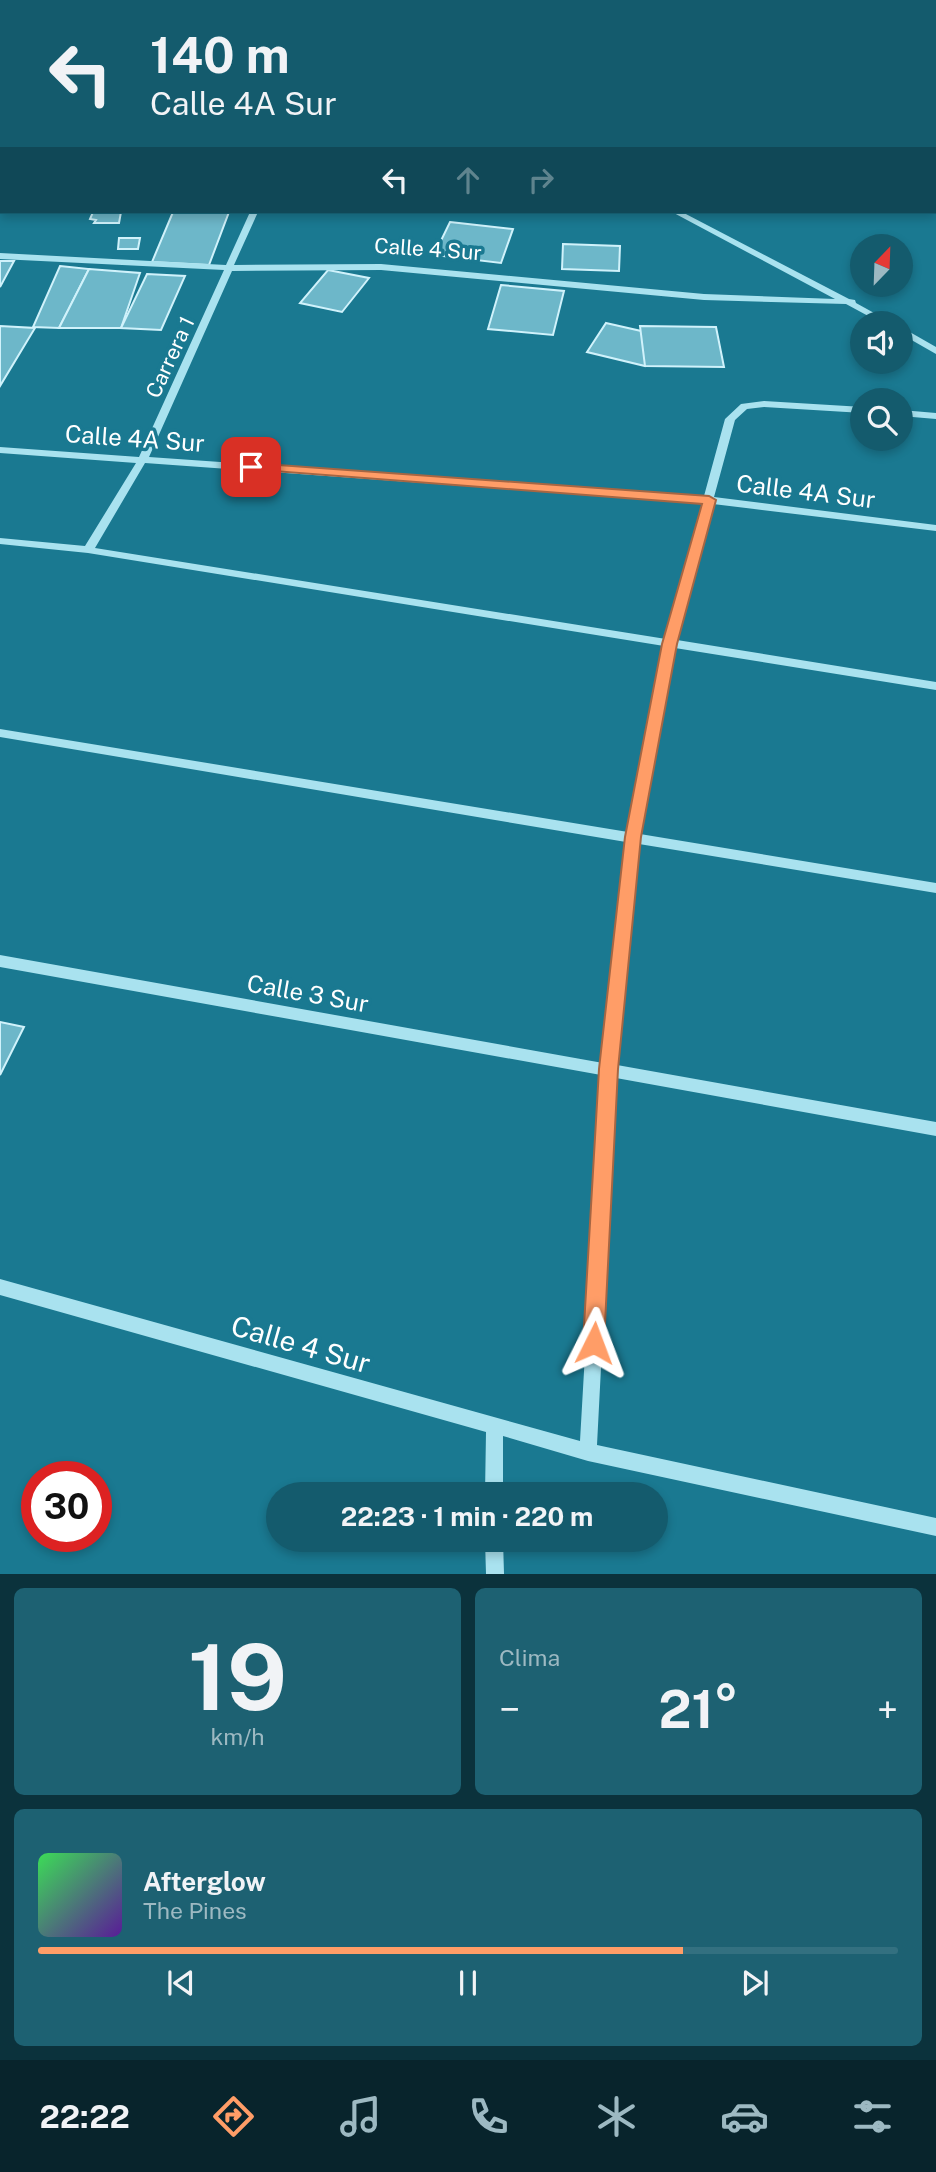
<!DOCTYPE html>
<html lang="es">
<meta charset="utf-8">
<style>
body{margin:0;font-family:"Public Sans",sans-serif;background:#1d6172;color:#f1f3f6;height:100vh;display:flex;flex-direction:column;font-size:26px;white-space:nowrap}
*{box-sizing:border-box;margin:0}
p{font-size:23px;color:#9db9c2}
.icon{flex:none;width:38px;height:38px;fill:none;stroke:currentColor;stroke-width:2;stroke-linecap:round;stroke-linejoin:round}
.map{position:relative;height:1574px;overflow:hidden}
.drawer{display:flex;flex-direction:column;gap:14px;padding:14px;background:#0b323c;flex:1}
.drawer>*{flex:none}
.hud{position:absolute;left:0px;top:0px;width:936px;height:214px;box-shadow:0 4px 10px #0003;background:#145b6d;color:#f1f3f6;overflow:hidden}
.needle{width:46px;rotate:23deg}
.controls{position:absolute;left:850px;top:234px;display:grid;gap:14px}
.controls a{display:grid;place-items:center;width:63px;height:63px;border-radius:50%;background:#145b6d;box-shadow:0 4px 10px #0003;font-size:35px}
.speed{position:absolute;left:21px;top:1461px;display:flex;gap:14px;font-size:35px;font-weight:700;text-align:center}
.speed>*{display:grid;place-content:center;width:91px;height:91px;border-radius:50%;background:#145b6d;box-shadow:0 4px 10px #0003;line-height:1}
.speed .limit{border:10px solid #d22;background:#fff;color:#111}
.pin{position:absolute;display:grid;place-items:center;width:60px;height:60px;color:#fff;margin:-30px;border-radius:14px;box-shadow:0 4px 10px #0006}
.me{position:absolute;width:77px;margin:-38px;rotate:3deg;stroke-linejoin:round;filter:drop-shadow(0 0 5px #0008)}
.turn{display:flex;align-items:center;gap:24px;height:147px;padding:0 35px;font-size:32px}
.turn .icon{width:91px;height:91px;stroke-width:2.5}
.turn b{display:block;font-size:49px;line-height:60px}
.lanes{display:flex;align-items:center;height:66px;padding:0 35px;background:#0003;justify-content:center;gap:35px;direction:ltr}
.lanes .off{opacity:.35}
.big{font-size:52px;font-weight:700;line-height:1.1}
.drawer .tile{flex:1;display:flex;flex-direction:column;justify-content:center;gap:10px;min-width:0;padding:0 24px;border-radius:10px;background:#1d6172}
.drawer .dial{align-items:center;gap:0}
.dial b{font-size:91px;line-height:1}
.song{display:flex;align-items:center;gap:21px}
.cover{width:84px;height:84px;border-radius:10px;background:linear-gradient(135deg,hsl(130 70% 55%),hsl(270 70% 35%))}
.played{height:7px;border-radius:4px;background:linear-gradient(90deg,#ff9d67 75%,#337080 75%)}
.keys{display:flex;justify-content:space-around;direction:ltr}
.heat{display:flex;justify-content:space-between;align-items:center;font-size:38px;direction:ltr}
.drawer .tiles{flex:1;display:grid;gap:14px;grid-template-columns:1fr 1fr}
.tile:last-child{grid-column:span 2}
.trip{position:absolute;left:266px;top:1482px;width:402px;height:70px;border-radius:35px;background:#145b6d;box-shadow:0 4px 10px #0003;font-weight:700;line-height:70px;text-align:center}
.dock{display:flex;height:112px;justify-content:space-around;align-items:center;background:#08242c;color:#9db9c2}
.dock .icon{width:49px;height:49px}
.dock .active{color:#ff9d67}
.dock b{font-size:32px;color:#f1f3f6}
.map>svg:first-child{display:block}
</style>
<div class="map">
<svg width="936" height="1574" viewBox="0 0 936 1574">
<rect width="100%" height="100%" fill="#1a7991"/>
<!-- building -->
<g fill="#6db7c9" stroke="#d0f2fb" stroke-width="2">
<path d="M 93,212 L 102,213 L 121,212 L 119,223 L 94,223 L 96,220 L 90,219 Z"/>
<path d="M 173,212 L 229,212 L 209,265 L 152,262 Z"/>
<path d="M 450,222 L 513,229 L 501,263 L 434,255 Z"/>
<path d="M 119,238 L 140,238 L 138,249 L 118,249 Z"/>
<path d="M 563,244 L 620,246 L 619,271 L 562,269 Z"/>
<path d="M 0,261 L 14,261 L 0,287 Z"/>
<path d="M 60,266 L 89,269 L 59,328 L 33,327 Z"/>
<path d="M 89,269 L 140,273 L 121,328 L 59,328 Z"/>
<path d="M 328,270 L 369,278 L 342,312 L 300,303 Z"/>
<path d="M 147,274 L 185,276 L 161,330 L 121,328 Z"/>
<path d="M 501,285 L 564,291 L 553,335 L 488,329 Z"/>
<path d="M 606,323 L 663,336 L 645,366 L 587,352 Z"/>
<path d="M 0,326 L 35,328 L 0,386 Z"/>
<path d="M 640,326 L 716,327 L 724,367 L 645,366 Z"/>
<path d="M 0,1022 L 24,1027 L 0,1075 Z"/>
</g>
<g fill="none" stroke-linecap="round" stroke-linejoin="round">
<!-- minor -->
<g fill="#a9e2ef" fill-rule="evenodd">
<path d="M 51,0 L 101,0 L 105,2 L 53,2 Z"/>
<path d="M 438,0 L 445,0 L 446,2 L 439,2 Z"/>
<rect x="0" y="58" width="2" height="4"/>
<rect x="0" y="135" width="2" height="4"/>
<path d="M 250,212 L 258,212 L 234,265 L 381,264 L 704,294 L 835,299 L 672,212 L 682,212 L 849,299 L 855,300 L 856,303 L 894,324 L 883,324 L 846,304 L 704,300 L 381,270 L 232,271 L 149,457 L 704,496 L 725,419 L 741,404 L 764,401 L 863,407 L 863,413 L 764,407 L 747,409 L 735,420 L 714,497 L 936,525 L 936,531 L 713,504 L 677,640 L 936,682 L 936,690 L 675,648 L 640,834 L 936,883 L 936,893 L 639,844 L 617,1065 L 936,1122 L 936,1136 L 616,1078 L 597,1445 L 936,1518 L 936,1536 L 588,1461 L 503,1436 L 503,1494 L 485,1494 L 486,1432 L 0,1295 L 0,1279 L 580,1441 L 601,1075 L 0,967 L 0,955 L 603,1063 L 626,842 L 0,737 L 0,729 L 628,832 L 664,646 L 88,553 L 0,544 L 0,538 L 85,546 L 136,463 L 0,453 L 0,447 L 139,457 L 224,270 L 0,259 L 0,253 L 226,265 ZM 145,463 L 703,503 L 666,639 L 95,548 Z"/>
<path d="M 901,327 L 936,347 L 936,354 L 901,334 Z"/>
<path d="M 901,410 L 936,413 L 936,419 L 901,416 Z"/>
<path d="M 485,1540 L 503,1540 L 504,1574 L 486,1574 Z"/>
</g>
</g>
<!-- route -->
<path fill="#ff9d67" stroke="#a66643" stroke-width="2" d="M 251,463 L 709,496 L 716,500 L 677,644 L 641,837 L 618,1069 L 604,1343 L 601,1350 L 594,1353 L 586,1350 L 583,1343 L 599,1069 L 625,837 L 662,644 L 702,504 L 246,469 L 246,464 Z"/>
<g text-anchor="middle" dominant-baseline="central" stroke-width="7" stroke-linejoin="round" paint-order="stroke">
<!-- far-street labels -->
<g font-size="21" fill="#fff" stroke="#1a7991">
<text transform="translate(428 249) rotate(4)">Calle 4 Sur</text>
<text transform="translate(170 357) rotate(-65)">Carrera 1</text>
</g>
<!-- street labels -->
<g font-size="24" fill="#fff" stroke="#1a7991">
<text transform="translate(135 438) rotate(4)">Calle 4A Sur</text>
<text transform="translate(806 491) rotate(7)">Calle 4A Sur</text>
<text transform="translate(308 993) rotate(10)">Calle 3 Sur</text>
</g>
<!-- near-street labels -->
<g font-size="28" fill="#fff" stroke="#1a7991">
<text transform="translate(301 1344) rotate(16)">Calle 4 Sur</text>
</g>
</g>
</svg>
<div class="controls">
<a><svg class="needle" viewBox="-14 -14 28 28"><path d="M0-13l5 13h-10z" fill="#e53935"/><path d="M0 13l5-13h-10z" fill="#9db9c2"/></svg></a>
<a><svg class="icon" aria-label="sound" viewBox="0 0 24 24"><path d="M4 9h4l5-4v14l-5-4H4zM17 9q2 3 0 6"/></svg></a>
<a><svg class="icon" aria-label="search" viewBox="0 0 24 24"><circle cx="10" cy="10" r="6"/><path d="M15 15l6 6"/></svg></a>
</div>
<div class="speed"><div class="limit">30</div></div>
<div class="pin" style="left:251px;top:467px;background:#d93025"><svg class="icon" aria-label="arrive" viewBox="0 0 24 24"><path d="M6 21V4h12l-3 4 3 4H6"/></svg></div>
<svg class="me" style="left:594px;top:1343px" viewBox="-20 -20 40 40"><path d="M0-17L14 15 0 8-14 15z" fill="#ff9d67" stroke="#fff" stroke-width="4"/></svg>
<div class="trip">22:23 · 1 min · 220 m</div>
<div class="hud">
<div class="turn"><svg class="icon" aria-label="left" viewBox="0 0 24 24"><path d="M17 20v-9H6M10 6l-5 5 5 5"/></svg><div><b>140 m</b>Calle 4A Sur</div></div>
<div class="lanes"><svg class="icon" aria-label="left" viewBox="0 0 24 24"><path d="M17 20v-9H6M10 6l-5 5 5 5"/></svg><svg class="icon off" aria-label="ahead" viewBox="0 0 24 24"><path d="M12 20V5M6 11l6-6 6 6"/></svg><svg class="icon off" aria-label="right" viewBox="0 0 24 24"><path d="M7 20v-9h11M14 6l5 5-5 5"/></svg></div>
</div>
</div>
<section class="drawer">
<div class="tiles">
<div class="tile dial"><b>19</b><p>km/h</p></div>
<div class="tile"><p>Clima</p>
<div class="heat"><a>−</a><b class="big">21°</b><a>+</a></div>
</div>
<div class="tile">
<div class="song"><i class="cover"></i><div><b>Afterglow</b><p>The Pines</p></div></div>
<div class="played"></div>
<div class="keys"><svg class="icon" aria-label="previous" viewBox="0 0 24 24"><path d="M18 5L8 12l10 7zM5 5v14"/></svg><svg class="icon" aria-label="pause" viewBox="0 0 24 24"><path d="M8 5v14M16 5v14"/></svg><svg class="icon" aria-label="next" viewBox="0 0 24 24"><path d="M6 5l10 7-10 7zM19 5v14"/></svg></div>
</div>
</div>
</section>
<nav class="dock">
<b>22:22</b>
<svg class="icon active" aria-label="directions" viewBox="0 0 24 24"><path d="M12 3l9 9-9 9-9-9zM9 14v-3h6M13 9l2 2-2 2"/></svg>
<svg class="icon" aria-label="music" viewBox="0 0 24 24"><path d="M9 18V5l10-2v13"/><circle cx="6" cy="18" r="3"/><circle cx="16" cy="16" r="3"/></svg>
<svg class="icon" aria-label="phone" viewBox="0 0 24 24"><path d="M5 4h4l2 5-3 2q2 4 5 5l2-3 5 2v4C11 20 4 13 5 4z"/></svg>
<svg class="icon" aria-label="climate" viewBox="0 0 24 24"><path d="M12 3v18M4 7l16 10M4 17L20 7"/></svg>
<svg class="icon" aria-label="car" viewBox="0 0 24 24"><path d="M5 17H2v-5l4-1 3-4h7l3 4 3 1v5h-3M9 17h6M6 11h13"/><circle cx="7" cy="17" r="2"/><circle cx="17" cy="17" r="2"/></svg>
<svg class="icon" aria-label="filters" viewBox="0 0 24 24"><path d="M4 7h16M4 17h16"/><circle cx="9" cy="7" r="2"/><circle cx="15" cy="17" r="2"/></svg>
</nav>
